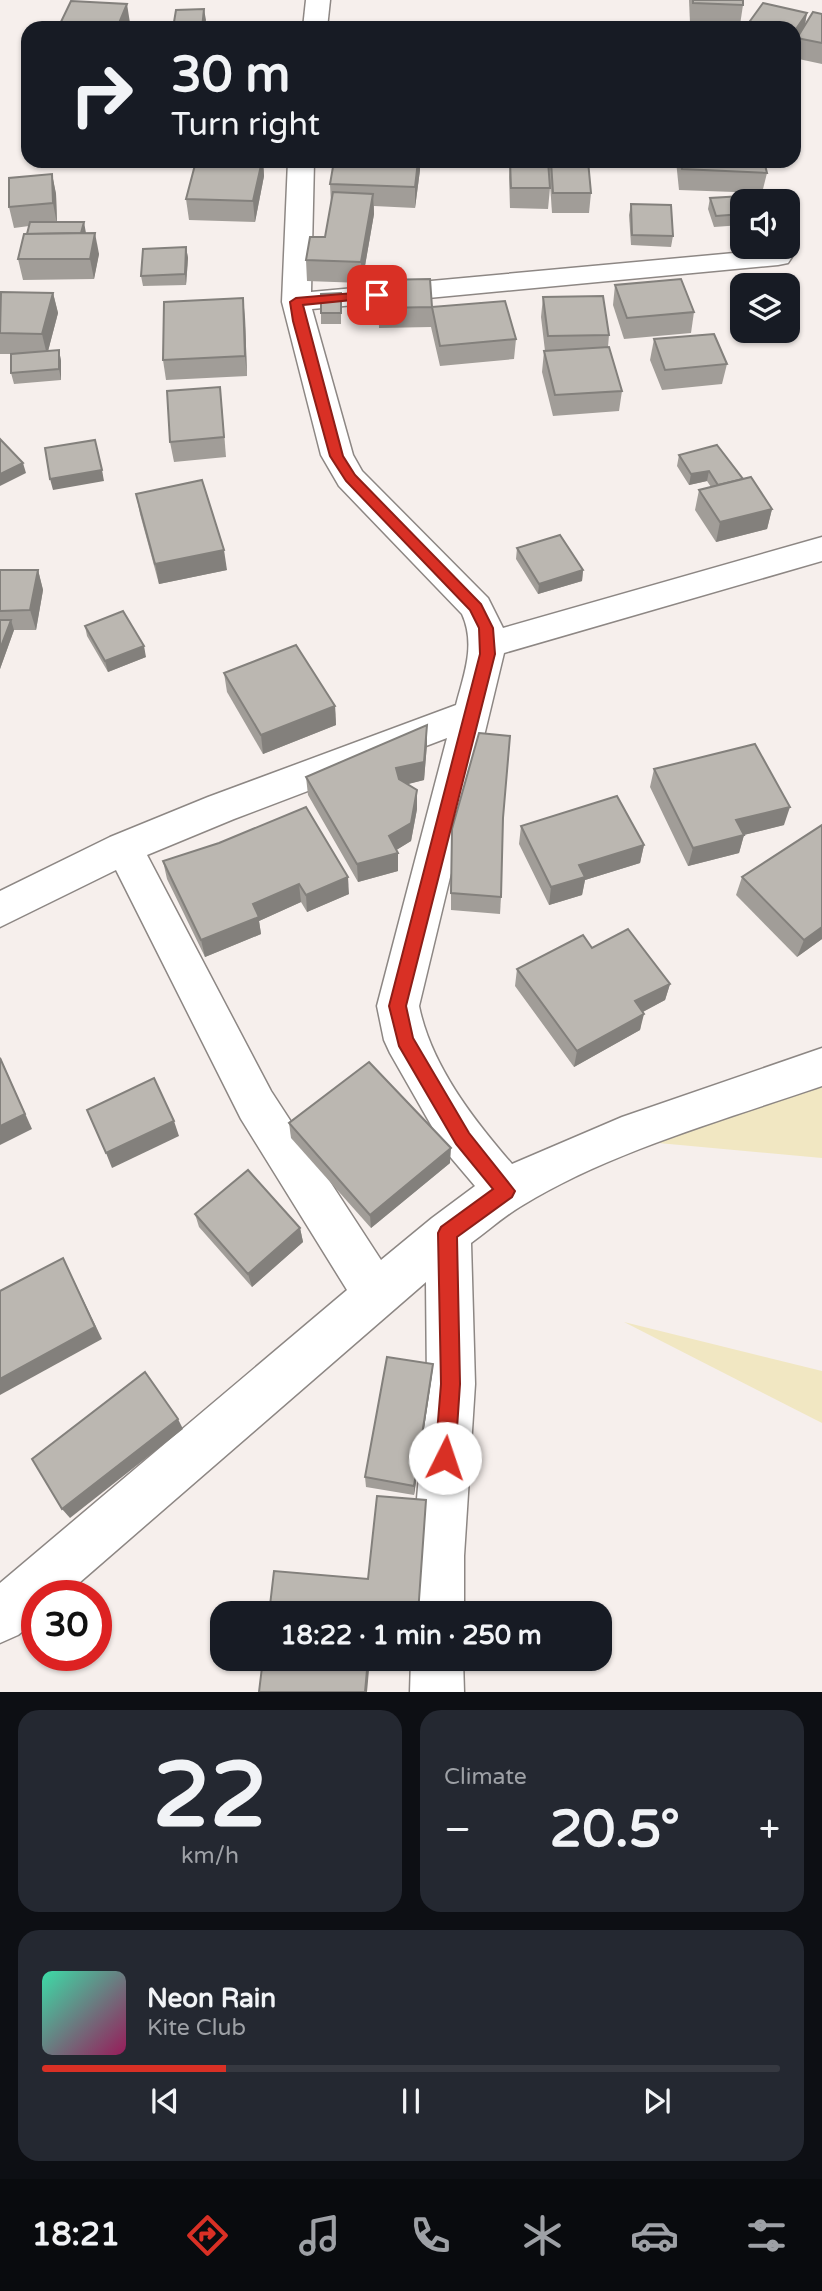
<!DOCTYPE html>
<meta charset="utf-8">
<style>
body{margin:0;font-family:"Varela Round",sans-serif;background:#242831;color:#f1f3f6;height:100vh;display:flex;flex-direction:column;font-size:26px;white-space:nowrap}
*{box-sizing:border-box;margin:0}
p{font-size:23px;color:#9ea1a6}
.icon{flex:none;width:38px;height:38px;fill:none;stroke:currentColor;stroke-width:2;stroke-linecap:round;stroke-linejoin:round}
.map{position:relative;height:1692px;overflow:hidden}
.side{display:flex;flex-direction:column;gap:18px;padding:18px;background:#0d0f14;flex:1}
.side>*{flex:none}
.top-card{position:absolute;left:21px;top:21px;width:780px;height:147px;border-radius:21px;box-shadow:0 2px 5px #0004;background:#171b24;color:#f1f3f6;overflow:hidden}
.buttons{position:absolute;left:730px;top:189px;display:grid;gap:14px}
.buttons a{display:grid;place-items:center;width:70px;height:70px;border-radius:14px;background:#171b24;box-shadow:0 2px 5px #0004;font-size:35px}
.speed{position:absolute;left:21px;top:1580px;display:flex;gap:14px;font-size:35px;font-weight:700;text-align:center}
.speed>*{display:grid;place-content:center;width:91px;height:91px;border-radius:50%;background:#171b24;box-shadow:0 2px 5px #0004;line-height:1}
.speed .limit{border:10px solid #d22;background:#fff;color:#111}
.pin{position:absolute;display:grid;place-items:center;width:60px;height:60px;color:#fff;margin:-30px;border-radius:14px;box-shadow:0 4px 10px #0006}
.me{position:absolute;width:77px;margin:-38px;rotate:4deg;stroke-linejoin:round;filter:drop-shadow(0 0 5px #0008)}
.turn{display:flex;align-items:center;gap:24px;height:147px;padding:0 35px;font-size:32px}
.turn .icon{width:91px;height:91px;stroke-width:2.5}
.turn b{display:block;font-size:49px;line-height:60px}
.big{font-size:52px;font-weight:800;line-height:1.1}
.side .card{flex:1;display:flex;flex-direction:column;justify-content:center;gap:10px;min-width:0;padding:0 24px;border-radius:21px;background:#242831}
.side .dial{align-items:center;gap:0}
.dial b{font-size:91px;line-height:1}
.song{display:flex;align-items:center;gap:21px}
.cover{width:84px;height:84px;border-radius:10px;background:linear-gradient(135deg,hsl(160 70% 55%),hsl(330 70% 35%))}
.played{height:7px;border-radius:4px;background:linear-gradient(90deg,#d93025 25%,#363941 25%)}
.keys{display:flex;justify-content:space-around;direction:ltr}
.heat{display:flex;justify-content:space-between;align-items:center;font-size:38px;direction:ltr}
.side .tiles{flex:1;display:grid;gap:18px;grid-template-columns:1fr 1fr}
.card:last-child{grid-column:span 2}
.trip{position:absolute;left:210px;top:1601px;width:402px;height:70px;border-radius:21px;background:#171b24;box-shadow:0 2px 5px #0004;font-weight:800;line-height:70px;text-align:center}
.tabs{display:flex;height:112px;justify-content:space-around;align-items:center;background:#090b0e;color:#9ea1a6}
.tabs .icon{width:49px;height:49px}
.tabs .on{color:#d93025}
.tabs b{font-size:32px;color:#f1f3f6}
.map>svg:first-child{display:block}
</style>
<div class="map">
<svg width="822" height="1693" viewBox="0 0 822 1693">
<rect width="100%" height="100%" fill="#f6efec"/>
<!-- sand -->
<g fill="#f1e7c2">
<path d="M 822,1065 L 822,1158 L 615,1139 Z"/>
<path d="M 624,1322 L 822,1371 L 822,1423 Z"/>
</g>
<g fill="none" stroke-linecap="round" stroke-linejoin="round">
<defs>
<g id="minor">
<path d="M 306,0 L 330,0 L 327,28 L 303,28 Z"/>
<path d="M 288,161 L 314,161 L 311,292 L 778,249 L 788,251 L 792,257 L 788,263 L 778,265 L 312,309 L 353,455 L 362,471 L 488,598 L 503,628 L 822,537 L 822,561 L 504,653 L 419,1006 C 431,1065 473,1119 512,1164 L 622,1117 L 822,1048 L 822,1086 C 726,1119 609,1152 523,1205 C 504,1216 488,1231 471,1243 L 475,1384 L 464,1556 L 464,1614 L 412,1614 L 412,1556 L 427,1384 L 426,1282 L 64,1596 L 37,1596 L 37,1620 L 18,1635 L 0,1643 L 0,1583 L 347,1290 L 241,1119 L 116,870 L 0,927 L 0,891 L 110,837 L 208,797 L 456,705 C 464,674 476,645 462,614 L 339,486 L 321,455 L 282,302 ZM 447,738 L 377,1006 L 384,1040 L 390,1053 L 447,1153 L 475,1186 L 432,1218 L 381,1260 L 271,1091 L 147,855 L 234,819 Z"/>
<path d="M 411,1659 L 463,1659 L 464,1693 L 410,1693 Z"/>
</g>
</defs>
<!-- minor casing -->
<use href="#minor" stroke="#8d8784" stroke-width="3"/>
<!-- minor -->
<use href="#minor" fill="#fff" fill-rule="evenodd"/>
</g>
<!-- wall -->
<g fill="#a19d98">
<path d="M 689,0 L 743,0 L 743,5 L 740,25 L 690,23 Z"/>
<path d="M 807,13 L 805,25 L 822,14 L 822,64 L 794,58 L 796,44 L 794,46 L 794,28 Z"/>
<path d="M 196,161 L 263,161 L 264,176 L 255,222 L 189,220 L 186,199 Z"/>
<path d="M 334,161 L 420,161 L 420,170 L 415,208 L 374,206 L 374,214 L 362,283 L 307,281 L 306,260 L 325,237 L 331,204 L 330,184 Z"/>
<path d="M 510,161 L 550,188 L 548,209 L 510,208 L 509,177 Z"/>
<path d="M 549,161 L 588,161 L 591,193 L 589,213 L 552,213 L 549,169 Z"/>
<path d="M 676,161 L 764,161 L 767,173 L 762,193 L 679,190 Z"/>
<path d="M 52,174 L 56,194 L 57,222 L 86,233 L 99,254 L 94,279 L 23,280 L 18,259 L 29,226 L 14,228 L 9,207 Z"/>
<path d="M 710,198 L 742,201 L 742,225 L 714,227 L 708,209 Z"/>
<path d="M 631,204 L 673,236 L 671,247 L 631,245 L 629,215 Z"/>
<path d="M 186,247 L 188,258 L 186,285 L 143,286 L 141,276 Z"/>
<path d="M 378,280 L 432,307 L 516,339 L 514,359 L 440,366 L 431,327 L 379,328 Z"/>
<path d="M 615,285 L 694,312 L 691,333 L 624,339 L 613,305 Z"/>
<path d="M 53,293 L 58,313 L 48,351 L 59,350 L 61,361 L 61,380 L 14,384 L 11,373 L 11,354 L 0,354 L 0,294 Z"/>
<path d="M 341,293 L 341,324 L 321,324 L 321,313 Z"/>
<path d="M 543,297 L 609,335 L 608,347 L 622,391 L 619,411 L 553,416 L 542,372 L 544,351 L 545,351 L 541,317 Z"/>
<path d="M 245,318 L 247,376 L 166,380 L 163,360 Z"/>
<path d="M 654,339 L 727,364 L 722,384 L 662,390 L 650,360 Z"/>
<path d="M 222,407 L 226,457 L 174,462 L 170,442 Z"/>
<path d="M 679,455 L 743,479 L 772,509 L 767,529 L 716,542 L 695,510 L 699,490 L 711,487 L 707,481 L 689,485 L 677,466 Z"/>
<path d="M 136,494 L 227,570 L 159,584 L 140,514 Z"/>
<path d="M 517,548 L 583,570 L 582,581 L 538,594 L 516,559 Z"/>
<path d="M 0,570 L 38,570 L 43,590 L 36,630 L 14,630 L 0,669 Z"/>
<path d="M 85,626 L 146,657 L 108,672 L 87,636 Z"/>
<path d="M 224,673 L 335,706 L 336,725 L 263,754 L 227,692 Z"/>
<path d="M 427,725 L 427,744 L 424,780 L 407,784 L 417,790 L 417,809 L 411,841 L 396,850 L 398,853 L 398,871 L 358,882 L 308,795 L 306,777 Z"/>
<path d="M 654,769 L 784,825 L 744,835 L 739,853 L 688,866 L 650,787 Z"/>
<path d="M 503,818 L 501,897 L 500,914 L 451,910 L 451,847 Z"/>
<path d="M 822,825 L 822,939 L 797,957 L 736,895 L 742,877 Z"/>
<path d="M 521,826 L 644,845 L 640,863 L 585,880 L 582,895 L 549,905 L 519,844 Z"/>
<path d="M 163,861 L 349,894 L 307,912 L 301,902 L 259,921 L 261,934 L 205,957 L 167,879 Z"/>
<path d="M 592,948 L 670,984 L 665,1000 L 643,1012 L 640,1030 L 574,1067 L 515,986 L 517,969 Z"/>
<path d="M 289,1123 L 450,1163 L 371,1228 L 291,1138 Z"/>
<path d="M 195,1214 L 300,1228 L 303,1242 L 252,1287 L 199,1227 Z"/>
<path d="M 433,1364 L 432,1375 L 414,1495 L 366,1487 L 365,1477 Z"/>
</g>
<!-- shaded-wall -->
<g fill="#83807c">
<path d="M 127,4 L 130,23 L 128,28 L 117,28 Z"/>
<path d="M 204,9 L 206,20 L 204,28 L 202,28 Z"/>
<path d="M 807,13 L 803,33 L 797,38 L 794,46 L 794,32 Z"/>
<path d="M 262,161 L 263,161 L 264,176 L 255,222 L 253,201 Z"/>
<path d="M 418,161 L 420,161 L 420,170 L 415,208 L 415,187 Z"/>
<path d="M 52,174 L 56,194 L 57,224 L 53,203 Z"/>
<path d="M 373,194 L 374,214 L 362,283 L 361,262 Z"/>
<path d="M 84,222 L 86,233 L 82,251 L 80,240 Z"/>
<path d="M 95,233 L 99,254 L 94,279 L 90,259 Z"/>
<path d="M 186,247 L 188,258 L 186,285 L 185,274 Z"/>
<path d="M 53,293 L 58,313 L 47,355 L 42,334 Z"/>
<path d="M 243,298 L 245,318 L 247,376 L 245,356 Z"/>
<path d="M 59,350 L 61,361 L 61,380 L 59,369 Z"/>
<path d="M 23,463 L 26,473 L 0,486 L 0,474 Z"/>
<path d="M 102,470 L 104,481 L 53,490 L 50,479 Z"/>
<path d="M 709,471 L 707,481 L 689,485 L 691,474 Z"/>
<path d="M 772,509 L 767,529 L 716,542 L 720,522 Z"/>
<path d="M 224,550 L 227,570 L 159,584 L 155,564 Z"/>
<path d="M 38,570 L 43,590 L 36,630 L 30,610 Z"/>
<path d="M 583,570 L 582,581 L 538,594 L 539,584 Z"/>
<path d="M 11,620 L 14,630 L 0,669 L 0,649 Z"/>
<path d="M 144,646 L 146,657 L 108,672 L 105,661 Z"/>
<path d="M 335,706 L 336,725 L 263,754 L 261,735 Z"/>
<path d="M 427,725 L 427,744 L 424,780 L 397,787 L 396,768 Z"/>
<path d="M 417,790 L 417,809 L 411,841 L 390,854 L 389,836 Z"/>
<path d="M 790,807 L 784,825 L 731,838 L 736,820 Z"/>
<path d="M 744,835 L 739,853 L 688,866 L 693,848 Z"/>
<path d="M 644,845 L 640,863 L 585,880 L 582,895 L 549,905 L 551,887 L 579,865 Z"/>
<path d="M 398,853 L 398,871 L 358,882 L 357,864 Z"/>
<path d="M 348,877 L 349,894 L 307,912 L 306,895 Z"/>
<path d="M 299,884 L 301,902 L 259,921 L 261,934 L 205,957 L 201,940 L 253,904 Z"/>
<path d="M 822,927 L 822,939 L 797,957 L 804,940 Z"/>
<path d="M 670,984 L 665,1000 L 631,1018 L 635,1001 Z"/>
<path d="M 644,1014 L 640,1030 L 574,1067 L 577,1051 Z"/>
<path d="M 0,1057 L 32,1129 L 0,1145 Z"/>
<path d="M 174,1121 L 179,1136 L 112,1168 L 106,1153 Z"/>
<path d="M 451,1148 L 450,1163 L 371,1228 L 370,1215 Z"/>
<path d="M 300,1228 L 303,1242 L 252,1287 L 248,1274 Z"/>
<path d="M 63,1258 L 102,1339 L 0,1395 L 0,1379 Z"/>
<path d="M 433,1364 L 432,1375 L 414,1495 L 414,1486 Z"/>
<path d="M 178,1419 L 183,1429 L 70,1518 L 62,1509 Z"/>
<path d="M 368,1659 L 370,1659 L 367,1692 L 365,1692 Z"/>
</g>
<!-- building -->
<g fill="#bbb7b1" stroke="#83807c" stroke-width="2">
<path d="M 693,0 L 743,0 L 743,5 L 693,3 Z"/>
<path d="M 71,1 L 127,4 L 117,28 L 58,28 Z"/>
<path d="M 763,3 L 807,13 L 794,32 L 794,28 L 745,28 Z"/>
<path d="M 204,9 L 202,28 L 173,28 L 176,10 Z"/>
<path d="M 813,12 L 822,14 L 822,43 L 797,38 Z"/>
<path d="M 196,161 L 262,161 L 253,201 L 186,199 Z"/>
<path d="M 334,161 L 418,161 L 415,187 L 330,184 Z"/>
<path d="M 510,161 L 548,161 L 550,188 L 511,188 Z"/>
<path d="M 551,161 L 588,161 L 591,193 L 553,193 Z"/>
<path d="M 681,161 L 764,161 L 767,173 L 682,169 Z"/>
<path d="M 52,174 L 53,203 L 9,207 L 9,178 Z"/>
<path d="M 333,192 L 373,194 L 361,262 L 306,260 L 310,237 L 325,237 Z"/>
<path d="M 760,195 L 763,201 L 742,201 L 742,214 L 716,216 L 710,198 Z"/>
<path d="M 631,204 L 671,205 L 673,236 L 632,235 Z"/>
<path d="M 30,222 L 84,222 L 81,233 L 27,234 Z"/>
<path d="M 95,233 L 90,259 L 18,259 L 24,234 Z"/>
<path d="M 186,247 L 185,274 L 141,276 L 143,249 Z"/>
<path d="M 430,279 L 432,307 L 505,301 L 516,339 L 440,346 L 432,307 L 379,308 L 378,280 Z"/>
<path d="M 681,279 L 694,312 L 627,318 L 615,285 Z"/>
<path d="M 1,292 L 53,293 L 42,334 L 0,333 Z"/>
<path d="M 341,293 L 341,313 L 321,313 L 321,294 Z"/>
<path d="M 603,296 L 609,335 L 548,336 L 543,297 Z"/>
<path d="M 243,298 L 245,356 L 163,360 L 164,302 Z"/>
<path d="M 714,334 L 727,364 L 665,370 L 654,339 Z"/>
<path d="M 609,347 L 622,391 L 555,395 L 544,351 Z"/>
<path d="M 59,350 L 59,369 L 11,373 L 11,354 Z"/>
<path d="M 220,387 L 224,437 L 170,442 L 167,391 Z"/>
<path d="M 0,439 L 23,463 L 0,474 Z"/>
<path d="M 95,440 L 102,470 L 50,479 L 45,448 Z"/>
<path d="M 717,445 L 743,479 L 718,485 L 709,471 L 691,474 L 679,455 Z"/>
<path d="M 751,477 L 772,509 L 720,522 L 699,490 Z"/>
<path d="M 202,480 L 224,550 L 155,564 L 136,494 Z"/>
<path d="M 560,535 L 583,570 L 539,584 L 517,548 Z"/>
<path d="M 0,570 L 38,570 L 30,610 L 0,611 Z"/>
<path d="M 123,611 L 144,646 L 105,661 L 85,626 Z"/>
<path d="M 0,620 L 11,620 L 0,649 Z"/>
<path d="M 296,645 L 335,706 L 261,735 L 224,673 Z"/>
<path d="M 427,725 L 424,762 L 396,768 L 399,779 L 417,790 L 411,823 L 389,836 L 398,853 L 357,864 L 306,777 Z"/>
<path d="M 479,733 L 510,736 L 503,818 L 501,897 L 451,893 L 452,829 Z"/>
<path d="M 755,744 L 790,807 L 736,820 L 744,835 L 693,848 L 654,769 Z"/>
<path d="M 617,796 L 644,845 L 579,865 L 585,877 L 551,887 L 521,826 Z"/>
<path d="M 306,807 L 348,877 L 306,895 L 299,884 L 253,904 L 259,917 L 201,940 L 163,861 L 219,843 Z"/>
<path d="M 822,825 L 822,927 L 804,940 L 742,877 Z"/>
<path d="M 628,929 L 670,984 L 635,1001 L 644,1014 L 577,1051 L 517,969 L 583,935 L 592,948 Z"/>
<path d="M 0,1058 L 25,1114 L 0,1126 Z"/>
<path d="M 369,1062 L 451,1148 L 370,1215 L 289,1123 Z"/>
<path d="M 154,1078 L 174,1121 L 106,1153 L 87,1110 Z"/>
<path d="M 248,1170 L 300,1228 L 248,1274 L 195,1214 Z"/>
<path d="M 63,1258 L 95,1327 L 0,1379 L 0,1291 Z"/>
<path d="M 387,1357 L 433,1364 L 414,1486 L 365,1477 Z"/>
<path d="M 145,1372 L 178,1419 L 62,1509 L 32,1459 Z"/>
<path d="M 377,1496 L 426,1500 L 418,1614 L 269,1614 L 274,1571 L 368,1579 Z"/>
<path d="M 263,1659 L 368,1659 L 365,1692 L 259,1692 Z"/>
</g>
<!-- route -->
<path fill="#d93025" stroke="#8d1f18" stroke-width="2" d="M 377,291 L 381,292 L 381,297 L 303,305 L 343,456 L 355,475 L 481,604 L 493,628 L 495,654 L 406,1006 L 413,1038 L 469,1133 L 515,1191 L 512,1197 L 457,1237 L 460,1384 L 455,1458 L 452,1465 L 445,1468 L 438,1465 L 435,1458 L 441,1384 L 438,1233 L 441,1227 L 493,1189 L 456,1144 L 399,1046 L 389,1006 L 480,654 L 479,628 L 470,610 L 346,481 L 330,456 L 293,321 L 290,302 L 296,298 Z"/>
</svg>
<div class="buttons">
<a><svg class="icon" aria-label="sound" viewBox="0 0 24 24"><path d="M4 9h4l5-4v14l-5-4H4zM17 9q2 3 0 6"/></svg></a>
<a><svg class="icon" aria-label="layers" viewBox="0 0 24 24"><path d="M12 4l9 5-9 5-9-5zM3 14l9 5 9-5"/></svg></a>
</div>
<div class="speed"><div class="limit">30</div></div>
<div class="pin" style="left:377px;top:295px;background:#d93025"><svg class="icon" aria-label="arrive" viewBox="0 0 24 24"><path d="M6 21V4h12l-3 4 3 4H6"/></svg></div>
<svg class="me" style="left:445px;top:1458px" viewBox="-20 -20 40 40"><circle r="19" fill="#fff"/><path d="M0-13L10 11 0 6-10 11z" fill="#d93025"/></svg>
<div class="trip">18:22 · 1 min · 250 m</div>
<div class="top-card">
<div class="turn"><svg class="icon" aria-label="right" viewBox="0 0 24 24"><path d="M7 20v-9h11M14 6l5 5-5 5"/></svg><div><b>30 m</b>Turn right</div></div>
</div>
</div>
<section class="side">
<div class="tiles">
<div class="card dial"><b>22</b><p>km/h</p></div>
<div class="card"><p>Climate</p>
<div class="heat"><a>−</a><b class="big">20.5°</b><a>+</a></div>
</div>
<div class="card">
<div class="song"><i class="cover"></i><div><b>Neon Rain</b><p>Kite Club</p></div></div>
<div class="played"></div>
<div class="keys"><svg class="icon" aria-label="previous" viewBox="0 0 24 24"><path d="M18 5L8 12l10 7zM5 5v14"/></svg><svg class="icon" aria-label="pause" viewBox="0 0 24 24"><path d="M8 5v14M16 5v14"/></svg><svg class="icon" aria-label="next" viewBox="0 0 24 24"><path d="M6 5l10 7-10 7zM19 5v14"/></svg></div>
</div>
</div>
</section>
<nav class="tabs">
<b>18:21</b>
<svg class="icon on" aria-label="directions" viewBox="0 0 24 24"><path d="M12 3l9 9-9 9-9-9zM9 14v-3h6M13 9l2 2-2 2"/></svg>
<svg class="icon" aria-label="music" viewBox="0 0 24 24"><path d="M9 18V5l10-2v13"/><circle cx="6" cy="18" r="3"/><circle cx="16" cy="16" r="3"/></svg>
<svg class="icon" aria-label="phone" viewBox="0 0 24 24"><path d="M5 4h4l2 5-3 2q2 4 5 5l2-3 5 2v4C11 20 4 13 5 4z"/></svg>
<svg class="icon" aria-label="climate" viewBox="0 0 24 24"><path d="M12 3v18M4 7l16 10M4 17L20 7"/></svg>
<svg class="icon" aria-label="car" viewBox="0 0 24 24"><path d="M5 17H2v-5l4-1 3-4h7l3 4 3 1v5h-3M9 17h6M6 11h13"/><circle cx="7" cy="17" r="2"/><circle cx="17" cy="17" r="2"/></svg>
<svg class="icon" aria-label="filters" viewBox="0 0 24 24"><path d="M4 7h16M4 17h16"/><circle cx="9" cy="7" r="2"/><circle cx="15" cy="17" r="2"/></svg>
</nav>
